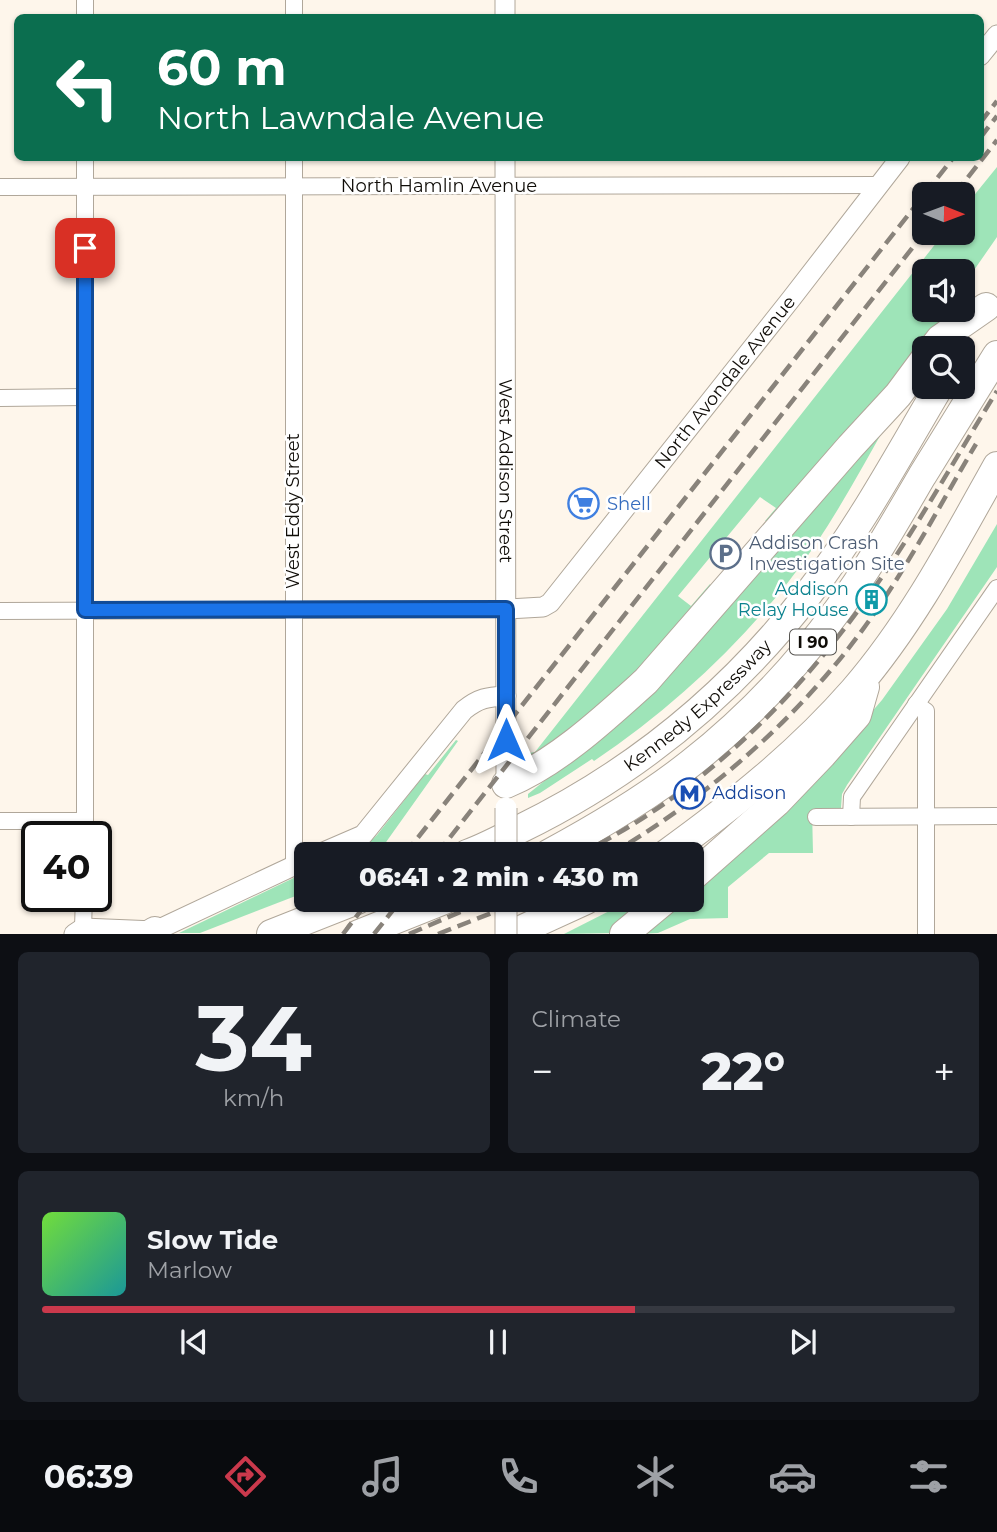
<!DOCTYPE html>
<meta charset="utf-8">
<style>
body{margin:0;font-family:Montserrat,sans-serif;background:#20242c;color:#f1f3f6;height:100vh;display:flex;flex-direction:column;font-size:26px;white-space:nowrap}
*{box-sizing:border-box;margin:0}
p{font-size:23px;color:#9ea1a6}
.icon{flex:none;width:38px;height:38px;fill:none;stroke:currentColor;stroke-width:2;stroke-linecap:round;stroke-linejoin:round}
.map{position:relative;height:934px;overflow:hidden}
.side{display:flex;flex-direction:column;gap:18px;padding:18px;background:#0d0f14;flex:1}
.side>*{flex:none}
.top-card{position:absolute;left:14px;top:14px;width:970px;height:147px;border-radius:10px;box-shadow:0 2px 5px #0004;background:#0b6e4f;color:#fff;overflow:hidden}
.needle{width:46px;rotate:91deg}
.tools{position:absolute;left:912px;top:182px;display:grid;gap:14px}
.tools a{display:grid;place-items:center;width:63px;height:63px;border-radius:10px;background:#171b24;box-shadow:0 2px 5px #0004;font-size:35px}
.speed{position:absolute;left:21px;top:821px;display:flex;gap:14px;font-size:35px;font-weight:700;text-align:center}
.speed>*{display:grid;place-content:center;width:91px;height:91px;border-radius:50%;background:#171b24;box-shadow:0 2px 5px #0004;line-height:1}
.speed .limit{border:4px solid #111;border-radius:10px;background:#fff;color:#111}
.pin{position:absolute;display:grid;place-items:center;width:60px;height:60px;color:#fff;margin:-30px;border-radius:14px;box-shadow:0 4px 10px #0006}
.me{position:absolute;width:77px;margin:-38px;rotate:0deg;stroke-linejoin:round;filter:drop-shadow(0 0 5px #0008)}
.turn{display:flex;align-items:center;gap:24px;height:147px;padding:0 28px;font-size:32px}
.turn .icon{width:91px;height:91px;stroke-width:2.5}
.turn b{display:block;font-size:49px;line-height:60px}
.big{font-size:52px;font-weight:800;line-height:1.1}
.side .widget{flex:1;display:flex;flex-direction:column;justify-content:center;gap:10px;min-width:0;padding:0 24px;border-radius:10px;background:#20242c}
.side .dial{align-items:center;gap:0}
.dial b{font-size:91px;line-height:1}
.song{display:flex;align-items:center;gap:21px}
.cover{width:84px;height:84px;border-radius:10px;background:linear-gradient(135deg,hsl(100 70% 55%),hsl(180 70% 35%))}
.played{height:7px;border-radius:4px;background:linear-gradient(90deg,#ca394c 65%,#363941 65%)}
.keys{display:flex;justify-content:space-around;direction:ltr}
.heat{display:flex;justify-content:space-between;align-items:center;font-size:38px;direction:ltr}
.side .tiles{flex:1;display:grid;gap:18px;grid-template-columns:1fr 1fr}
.widget:last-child{grid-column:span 2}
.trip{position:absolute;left:294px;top:842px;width:410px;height:70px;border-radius:10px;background:#171b24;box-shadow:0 2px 5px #0004;font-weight:800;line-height:70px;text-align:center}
.tabs{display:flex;height:112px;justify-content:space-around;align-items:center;background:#090b0e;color:#9ea1a6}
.tabs .icon{width:49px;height:49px}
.tabs .on{color:#ca394c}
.tabs b{font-size:32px;color:#f1f3f6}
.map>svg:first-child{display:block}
</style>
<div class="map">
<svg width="997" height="934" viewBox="0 0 997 934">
<rect width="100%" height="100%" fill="#fef6eb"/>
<!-- green -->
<g fill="#9ee4b8">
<path d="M 997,167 L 997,237 L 963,286 L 962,271 L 924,271 L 924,310 L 947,310 L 908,367 L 768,521 L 765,521 L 776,508 L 760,497 L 678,596 L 691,606 L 710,584 L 711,586 L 626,687 L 542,755 L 529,757 L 529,753 L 535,752 L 944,233 L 962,233 L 963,209 Z"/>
<path d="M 890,418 C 859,473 829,530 789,581 C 734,651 668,711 594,761 L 592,759 L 540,793 L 528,798 L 528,794 L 583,750 Z"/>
<path d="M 997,524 L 997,567 L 847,785 L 842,794 L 841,808 L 812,809 L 813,853 L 769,853 L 728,887 L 728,918 L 690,919 L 658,933 L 637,934 L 678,900 L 691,900 L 691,889 L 857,729 L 882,700 L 947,609 Z"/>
<path d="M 456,740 L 458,741 L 379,852 L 381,854 L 345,854 L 368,843 L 377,835 L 425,774 L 428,775 Z"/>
<path d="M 306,872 L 306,892 L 200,933 L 179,933 Z"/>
<path d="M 631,900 L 655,900 L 614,933 L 564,934 Z"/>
</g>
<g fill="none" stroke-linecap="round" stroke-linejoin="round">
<defs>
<g id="minor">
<path d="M 85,0 L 85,18"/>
<path d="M 294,18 L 294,0"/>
<path d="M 294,158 L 294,865"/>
<path d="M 0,187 L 879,185"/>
<path d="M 0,398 L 85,397"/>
<path d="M 0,611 L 506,609"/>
<path d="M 916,704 L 926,711 L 926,934"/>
<path d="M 816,817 L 997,816"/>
<path d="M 851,817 L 852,797 L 997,588"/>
<path d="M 0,821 L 85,821"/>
<path d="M 85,836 L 85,158"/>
<path d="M 83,928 L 84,896"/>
</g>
<g id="tertiary">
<path d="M 505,0 L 505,18"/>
<path d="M 980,56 L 997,35"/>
<path id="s1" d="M 505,158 L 506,784"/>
<path id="s2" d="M 506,609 L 543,607 L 550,603 L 791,299 L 900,158"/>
<path d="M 319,854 L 363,835 L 464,710 C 479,698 487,697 506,696"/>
<path d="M 74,934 L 83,928 L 155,931 L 306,860"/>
</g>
<g id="motorway">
<path d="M 933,348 L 940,339 L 986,307"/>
<path d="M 506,784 C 557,763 605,718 646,681 L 850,447 L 898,395 L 924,360"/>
<path id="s3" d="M 467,854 C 486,847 503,838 520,829 C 635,773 731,694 809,593 C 859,529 898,456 939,387"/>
<path d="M 548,854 C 598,827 647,798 691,763 C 746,720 796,667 837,611 C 869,568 895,522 922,476 C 947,435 972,395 997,355"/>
<path d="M 666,854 C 734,805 799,753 854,690 C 912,623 954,543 997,466"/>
<path d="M 691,878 L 777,802 L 822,755 L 857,715 L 865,687"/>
<path d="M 150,934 L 155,931"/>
<path d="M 271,934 L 357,900"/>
<path d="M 359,934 L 444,900"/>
<path d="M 512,934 L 586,900"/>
<path d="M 624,934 L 665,900"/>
</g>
</defs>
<!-- minor casing -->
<use href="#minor" stroke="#b0a79a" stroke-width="18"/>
<!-- tertiary casing -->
<use href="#tertiary" stroke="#b0a79a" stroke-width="21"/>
<!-- motorway casing -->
<use href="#motorway" stroke="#b0a79a" stroke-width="30"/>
<!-- minor -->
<use href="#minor" stroke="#fff" stroke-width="16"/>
<!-- tertiary -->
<use href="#tertiary" stroke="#fff" stroke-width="19"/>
<!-- motorway -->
<use href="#motorway" stroke="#fff" stroke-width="28"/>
<!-- rail -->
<g stroke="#89837b" stroke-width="4.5" stroke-dasharray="14 7" stroke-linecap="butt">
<path d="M 980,123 L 997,101"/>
<path d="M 980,138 L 997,116"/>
<path d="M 955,194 L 997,140"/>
<path d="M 405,854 L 953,158"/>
<path d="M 437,854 L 924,233"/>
<path d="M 580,854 C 693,797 782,713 857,612 C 909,542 951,465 997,391"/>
<path d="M 611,854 C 709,796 799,718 866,625 C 907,568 940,505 976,444"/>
<path d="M 343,934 L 369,900"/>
<path d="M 374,934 L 401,900"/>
<path d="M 409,934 L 488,900"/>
<path d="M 438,934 L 525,900"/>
</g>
<defs>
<g id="secondary-bridge">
<path d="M 506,808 L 506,854"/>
<path d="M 506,900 L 506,934"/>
</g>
</defs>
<!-- secondary-bridge casing -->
<use href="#secondary-bridge" stroke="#b0a79a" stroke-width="23" stroke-linecap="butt"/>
<!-- secondary-bridge -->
<use href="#secondary-bridge" stroke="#fff" stroke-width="21"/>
</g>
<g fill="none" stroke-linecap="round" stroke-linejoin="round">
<defs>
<path id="route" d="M 85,248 L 85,610 L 506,609 L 506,740"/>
</defs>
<!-- route casing -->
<use href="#route" stroke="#114b97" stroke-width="18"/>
<!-- route -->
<use href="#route" stroke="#1a73e8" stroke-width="12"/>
</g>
<!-- icons -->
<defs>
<symbol id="supermarket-ring" viewBox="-11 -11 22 22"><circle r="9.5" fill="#fff" stroke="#3f7fe0" stroke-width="1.5"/><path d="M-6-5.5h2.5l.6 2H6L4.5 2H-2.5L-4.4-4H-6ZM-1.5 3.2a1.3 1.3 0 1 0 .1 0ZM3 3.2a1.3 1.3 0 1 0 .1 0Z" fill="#3f7fe0"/></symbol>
<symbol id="parking-ring" viewBox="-11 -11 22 22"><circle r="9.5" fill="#fff" stroke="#5c6f8a" stroke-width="1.5"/><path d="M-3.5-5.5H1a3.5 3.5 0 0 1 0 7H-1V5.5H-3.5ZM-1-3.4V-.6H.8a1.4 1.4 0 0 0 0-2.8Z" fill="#5c6f8a"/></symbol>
<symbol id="building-ring" viewBox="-11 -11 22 22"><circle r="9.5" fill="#fff" stroke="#0f9aa8" stroke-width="1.5"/><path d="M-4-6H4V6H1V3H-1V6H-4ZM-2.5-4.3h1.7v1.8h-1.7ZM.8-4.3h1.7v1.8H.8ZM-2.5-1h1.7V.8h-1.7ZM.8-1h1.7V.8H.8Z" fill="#0f9aa8"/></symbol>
<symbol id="metro-ring" viewBox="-11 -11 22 22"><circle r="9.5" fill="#fff" stroke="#1a4fb4" stroke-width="1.5"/><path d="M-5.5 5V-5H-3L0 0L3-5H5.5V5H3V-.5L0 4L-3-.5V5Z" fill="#1a4fb4"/></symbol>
</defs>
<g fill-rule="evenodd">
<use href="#supermarket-ring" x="566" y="486" width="35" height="35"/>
<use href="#parking-ring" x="708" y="536" width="35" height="35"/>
<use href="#building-ring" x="854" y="582" width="35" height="35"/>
<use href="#metro-ring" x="672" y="776" width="35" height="35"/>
</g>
<g text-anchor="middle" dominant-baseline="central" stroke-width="5" stroke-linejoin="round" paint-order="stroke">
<!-- shield labels -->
<rect fill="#fff" stroke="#575551" stroke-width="2" x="790" y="629.5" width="46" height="25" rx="5"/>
<g font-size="16" font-weight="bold" fill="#0f0c07">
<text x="813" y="642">I 90</text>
</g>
<!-- street labels -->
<g font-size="18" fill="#0f0c07" stroke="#fff">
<text x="439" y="186">North Hamlin Avenue</text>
<text stroke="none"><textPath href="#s2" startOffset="327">North Avondale Avenue</textPath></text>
<text stroke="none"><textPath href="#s1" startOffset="313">West Addison Street</textPath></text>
<text transform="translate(293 511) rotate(-90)">West Eddy Street</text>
<text stroke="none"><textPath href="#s3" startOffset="276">Kennedy Expressway</textPath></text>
</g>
<!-- shop labels -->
<g font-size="18" fill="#366cbe" stroke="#fff" text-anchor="start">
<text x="607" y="504">Shell</text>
</g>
<!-- service labels -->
<g font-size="18" fill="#4e5e75" stroke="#fff" text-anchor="start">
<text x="749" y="543">Addison Crash<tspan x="749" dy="21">Investigation Site</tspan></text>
</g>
<!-- culture labels -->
<g font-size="18" fill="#0d838f" stroke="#fff" text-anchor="end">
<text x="849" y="589">Addison<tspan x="849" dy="21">Relay House</tspan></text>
</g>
<!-- transit labels -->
<g font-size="18" fill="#164399" stroke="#fff" text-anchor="start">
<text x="712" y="793">Addison</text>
</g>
</g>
</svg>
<div class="tools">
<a><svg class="needle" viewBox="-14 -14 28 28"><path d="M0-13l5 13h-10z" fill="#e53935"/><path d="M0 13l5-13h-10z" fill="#9ea1a6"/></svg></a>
<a><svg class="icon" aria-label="sound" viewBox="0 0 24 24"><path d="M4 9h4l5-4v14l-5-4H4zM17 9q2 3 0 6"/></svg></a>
<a><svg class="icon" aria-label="search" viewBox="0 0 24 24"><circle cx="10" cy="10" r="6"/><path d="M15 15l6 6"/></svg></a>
</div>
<div class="speed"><div class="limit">40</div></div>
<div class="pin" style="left:85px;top:248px;background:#d93025"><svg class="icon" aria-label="arrive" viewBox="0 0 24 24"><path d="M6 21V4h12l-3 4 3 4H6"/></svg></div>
<svg class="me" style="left:506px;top:740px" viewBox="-20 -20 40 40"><path d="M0-17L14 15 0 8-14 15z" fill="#1a73e8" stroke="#fff" stroke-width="4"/></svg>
<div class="trip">06:41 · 2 min · 430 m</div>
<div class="top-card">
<div class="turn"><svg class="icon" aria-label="left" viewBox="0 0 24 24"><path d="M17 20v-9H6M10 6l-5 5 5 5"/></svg><div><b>60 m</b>North Lawndale Avenue</div></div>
</div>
</div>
<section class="side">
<div class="tiles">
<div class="widget dial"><b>34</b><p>km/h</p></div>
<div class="widget"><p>Climate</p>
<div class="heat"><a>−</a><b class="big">22°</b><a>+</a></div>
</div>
<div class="widget">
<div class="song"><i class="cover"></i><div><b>Slow Tide</b><p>Marlow</p></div></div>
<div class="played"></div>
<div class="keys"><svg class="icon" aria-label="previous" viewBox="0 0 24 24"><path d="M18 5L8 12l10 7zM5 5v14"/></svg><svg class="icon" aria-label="pause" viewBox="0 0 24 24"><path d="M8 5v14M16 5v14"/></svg><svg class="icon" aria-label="next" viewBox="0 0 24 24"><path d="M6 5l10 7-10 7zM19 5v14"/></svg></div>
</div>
</div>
</section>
<nav class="tabs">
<b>06:39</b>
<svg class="icon on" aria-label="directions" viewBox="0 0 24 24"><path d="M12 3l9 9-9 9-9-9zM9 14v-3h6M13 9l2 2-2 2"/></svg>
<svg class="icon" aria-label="music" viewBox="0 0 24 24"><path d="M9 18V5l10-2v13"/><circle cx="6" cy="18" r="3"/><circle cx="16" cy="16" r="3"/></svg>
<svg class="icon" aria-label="phone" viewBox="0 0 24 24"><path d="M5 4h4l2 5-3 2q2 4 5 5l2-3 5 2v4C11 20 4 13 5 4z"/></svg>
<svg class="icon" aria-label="climate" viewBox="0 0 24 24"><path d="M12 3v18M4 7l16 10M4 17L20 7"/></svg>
<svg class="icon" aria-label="car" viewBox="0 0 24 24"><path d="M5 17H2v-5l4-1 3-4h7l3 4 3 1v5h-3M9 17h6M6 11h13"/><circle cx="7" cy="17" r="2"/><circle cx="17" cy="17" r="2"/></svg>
<svg class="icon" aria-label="filters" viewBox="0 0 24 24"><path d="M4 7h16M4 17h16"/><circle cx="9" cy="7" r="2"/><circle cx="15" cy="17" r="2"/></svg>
</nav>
